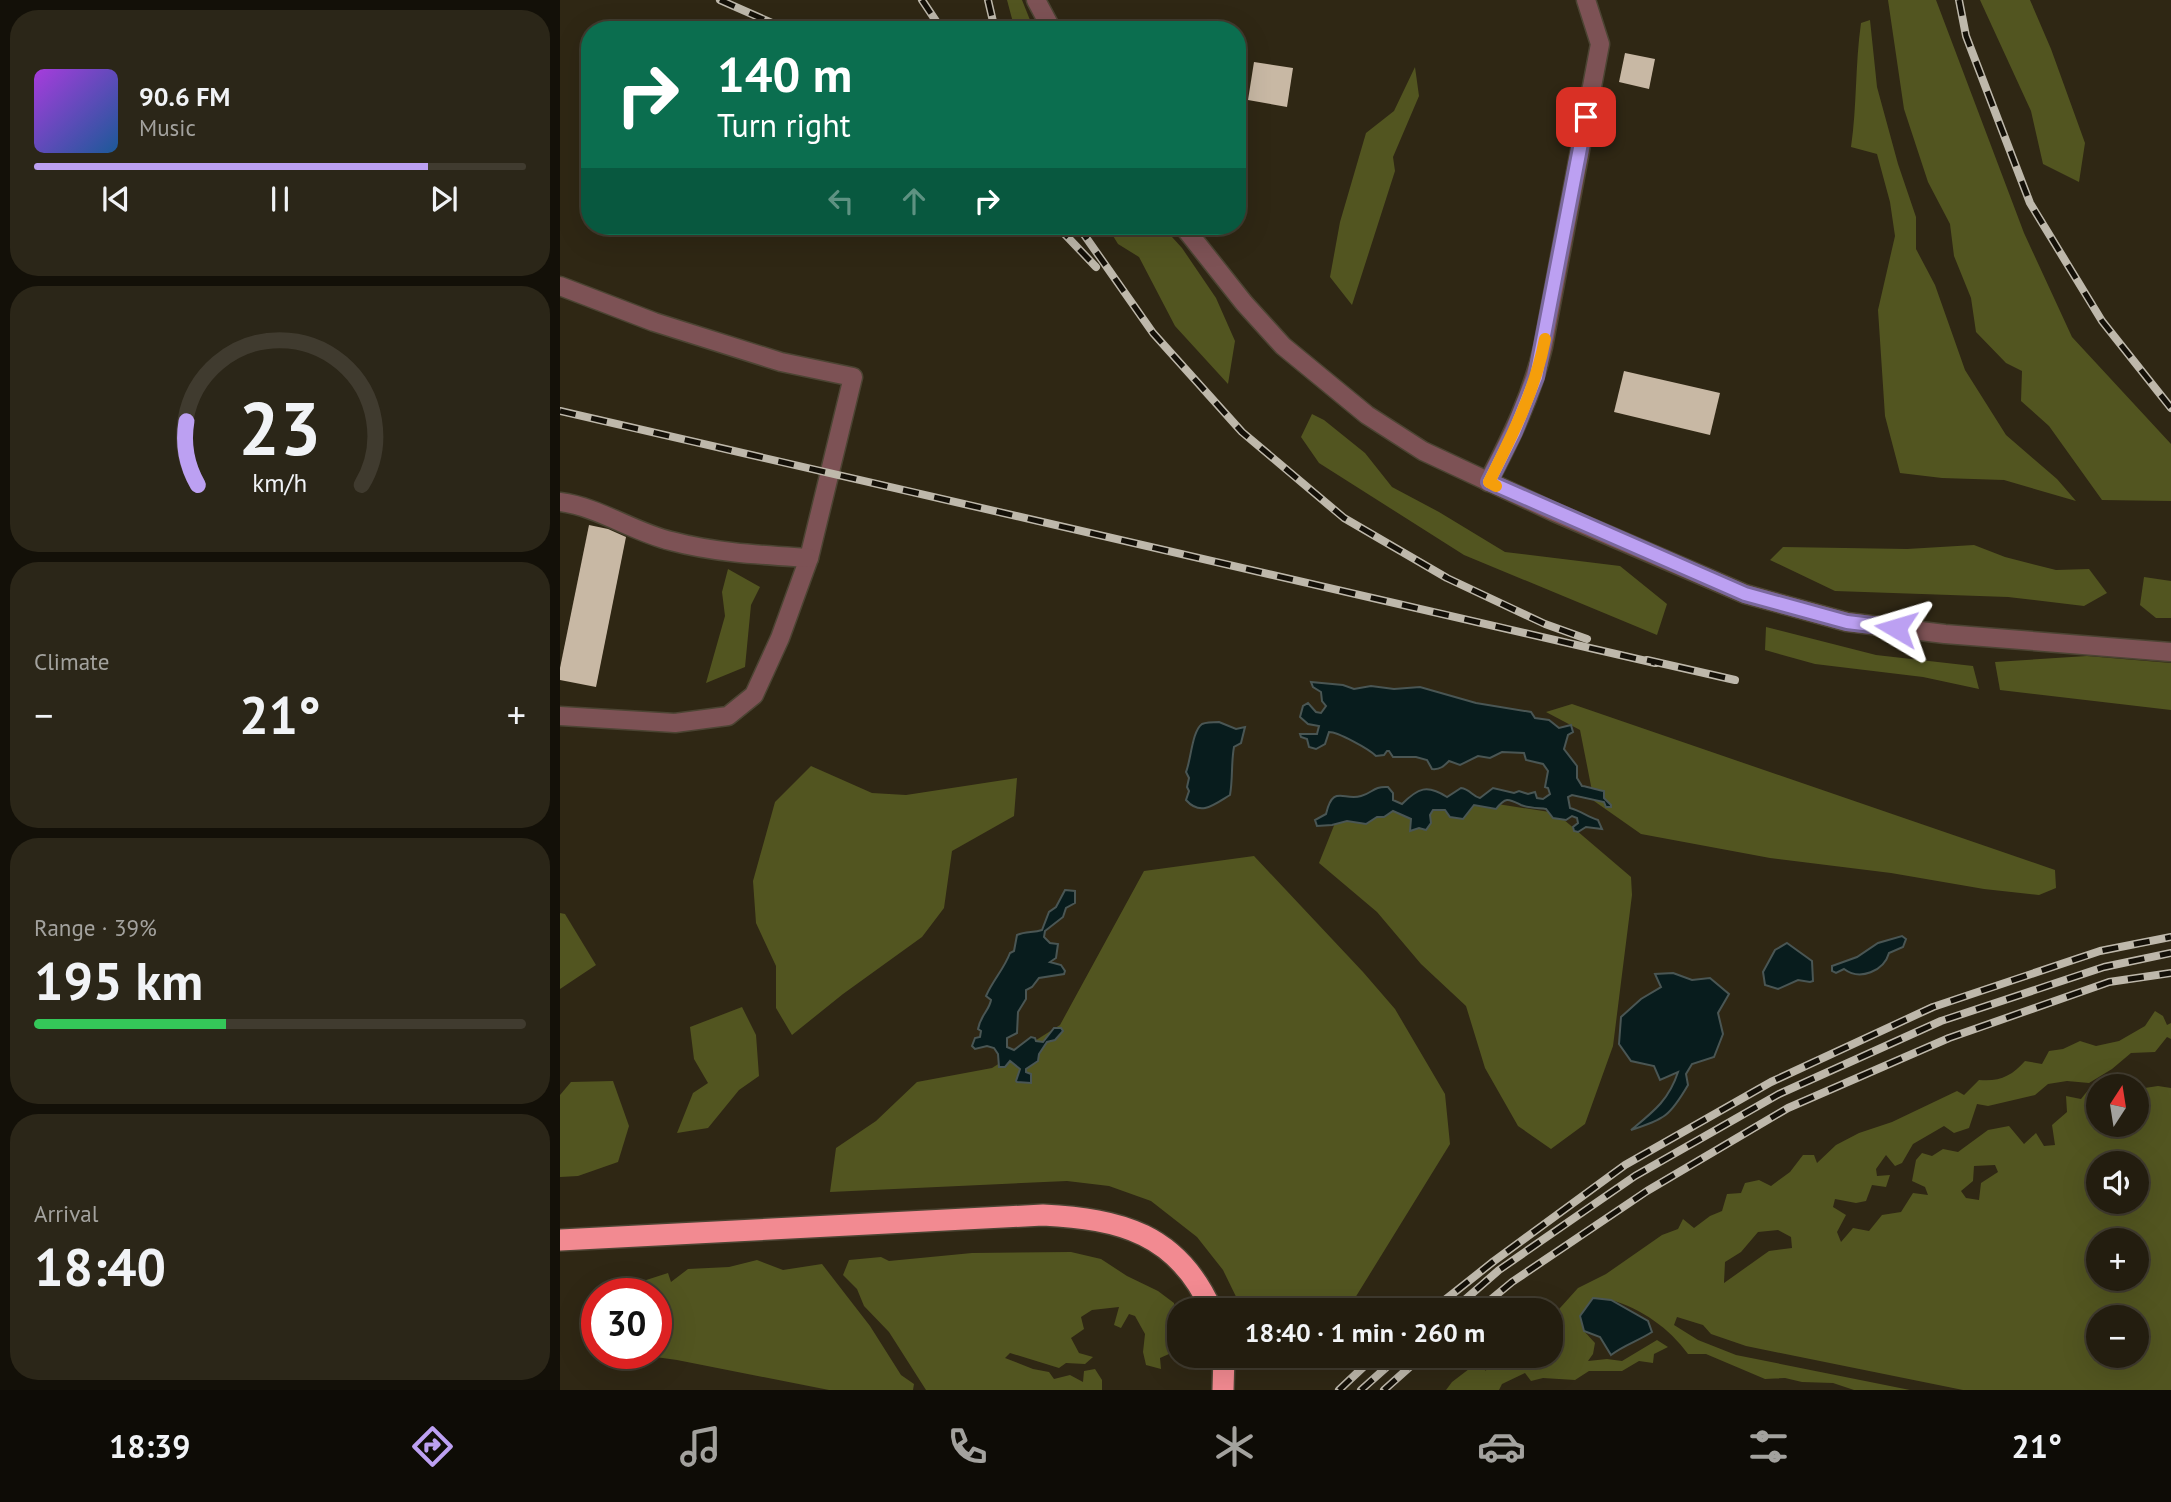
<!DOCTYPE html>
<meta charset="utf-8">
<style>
body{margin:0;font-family:"PT Sans",sans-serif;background:#2b2618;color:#f1f3f6;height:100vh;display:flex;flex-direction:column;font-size:26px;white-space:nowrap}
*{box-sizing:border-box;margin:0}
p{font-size:23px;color:#a3a29e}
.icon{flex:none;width:38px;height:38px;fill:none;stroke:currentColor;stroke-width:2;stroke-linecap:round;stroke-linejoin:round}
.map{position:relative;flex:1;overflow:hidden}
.panel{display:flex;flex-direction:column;gap:10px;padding:10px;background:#131008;width:560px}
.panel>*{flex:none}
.banner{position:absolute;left:21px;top:21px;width:665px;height:214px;border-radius:28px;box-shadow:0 7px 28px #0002,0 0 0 2px #403b2f;background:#0b6e4f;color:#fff;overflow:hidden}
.needle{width:46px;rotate:12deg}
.buttons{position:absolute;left:1526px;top:1074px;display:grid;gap:14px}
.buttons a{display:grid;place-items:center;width:63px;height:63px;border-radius:50%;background:#231d0f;box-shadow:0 7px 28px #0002,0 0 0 2px #403b2f;font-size:35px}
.speed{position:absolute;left:21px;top:1278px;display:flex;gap:14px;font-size:35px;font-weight:700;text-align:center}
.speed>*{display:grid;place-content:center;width:91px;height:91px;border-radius:50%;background:#231d0f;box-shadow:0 7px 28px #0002,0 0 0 2px #403b2f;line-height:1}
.speed .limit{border:10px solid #d22;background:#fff;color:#111}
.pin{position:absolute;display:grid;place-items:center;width:60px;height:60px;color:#fff;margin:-30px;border-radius:14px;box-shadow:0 4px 10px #0006}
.me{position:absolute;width:77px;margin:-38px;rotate:277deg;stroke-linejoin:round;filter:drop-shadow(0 0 5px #0008)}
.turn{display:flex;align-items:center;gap:24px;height:147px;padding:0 21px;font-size:32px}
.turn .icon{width:91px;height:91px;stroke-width:2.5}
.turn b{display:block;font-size:49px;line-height:60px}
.lanes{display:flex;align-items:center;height:66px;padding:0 21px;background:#0003;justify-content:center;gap:35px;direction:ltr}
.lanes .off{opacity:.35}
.big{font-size:52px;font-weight:700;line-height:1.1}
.panel .card{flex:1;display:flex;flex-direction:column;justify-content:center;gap:10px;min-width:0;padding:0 24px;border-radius:28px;background:#2b2618}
.panel .dial{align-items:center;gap:0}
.dial svg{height:182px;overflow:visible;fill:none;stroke:#403b2f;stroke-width:7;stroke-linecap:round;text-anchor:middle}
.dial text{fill:#f1f3f6;stroke:none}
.song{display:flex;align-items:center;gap:21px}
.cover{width:84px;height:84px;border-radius:10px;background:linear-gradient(135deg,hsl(280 70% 55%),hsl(210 70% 35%))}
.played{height:7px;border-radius:4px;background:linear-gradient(90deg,#bca0f2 80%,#403b2f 80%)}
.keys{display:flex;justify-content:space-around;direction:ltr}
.heat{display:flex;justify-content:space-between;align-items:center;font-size:38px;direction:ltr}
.charge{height:10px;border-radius:5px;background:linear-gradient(90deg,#34c759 39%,#403b2f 0)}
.trip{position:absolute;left:607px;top:1298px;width:396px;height:70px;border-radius:28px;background:#231d0f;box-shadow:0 7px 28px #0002,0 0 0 2px #403b2f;font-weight:700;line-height:70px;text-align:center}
.dock{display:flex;height:112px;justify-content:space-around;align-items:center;background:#0e0c06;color:#a3a29e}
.dock .icon{width:49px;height:49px}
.dock .on{color:#bca0f2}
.dock b{font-size:32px;color:#f1f3f6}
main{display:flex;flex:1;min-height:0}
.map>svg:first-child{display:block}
</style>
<main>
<section class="panel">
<div class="card">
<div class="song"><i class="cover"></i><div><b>90.6 FM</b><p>Music</p></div></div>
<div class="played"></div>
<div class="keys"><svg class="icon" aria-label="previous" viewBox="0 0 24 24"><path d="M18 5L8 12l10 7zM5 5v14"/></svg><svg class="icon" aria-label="pause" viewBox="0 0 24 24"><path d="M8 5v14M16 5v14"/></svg><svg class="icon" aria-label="next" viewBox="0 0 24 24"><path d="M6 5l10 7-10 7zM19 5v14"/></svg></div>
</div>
<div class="card dial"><svg viewBox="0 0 100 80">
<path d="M14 69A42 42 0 1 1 86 69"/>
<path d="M14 69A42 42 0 0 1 9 41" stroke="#bca0f2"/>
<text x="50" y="56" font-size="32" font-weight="700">23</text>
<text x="50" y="72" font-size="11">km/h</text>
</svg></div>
<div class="card"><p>Climate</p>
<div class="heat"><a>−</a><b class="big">21°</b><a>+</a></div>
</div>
<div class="card"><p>Range · 39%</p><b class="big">195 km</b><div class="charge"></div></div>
<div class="card"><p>Arrival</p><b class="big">18:40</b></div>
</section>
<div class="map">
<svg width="1611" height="1390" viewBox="0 0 1611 1390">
<rect width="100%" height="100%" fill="#2f2714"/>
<!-- green -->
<g fill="#525520" fill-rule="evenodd">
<path d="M 447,0 L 462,0 L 474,30 L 455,30 Z"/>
<path d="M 1328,0 L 1376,0 L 1464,233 L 1512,337 L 1611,444 L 1611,501 L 1542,500 L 1489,426 L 1461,401 L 1462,371 L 1446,363 L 1416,332 L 1411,298 L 1394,256 L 1390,224 L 1368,182 L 1344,109 Z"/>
<path d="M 1420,0 L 1470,0 L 1491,49 L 1525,143 L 1519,182 L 1483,164 L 1471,111 Z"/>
<path d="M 1310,20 L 1317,87 L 1338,164 L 1356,217 L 1356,249 L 1375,285 L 1405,370 L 1446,435 L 1497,479 L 1516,501 L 1444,480 L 1382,478 L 1340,473 L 1325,416 L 1318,310 L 1335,236 L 1330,202 L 1317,154 L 1291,147 C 1297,106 1295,65 1301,23 Z"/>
<path d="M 855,67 L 859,96 L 833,157 L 835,171 L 792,305 L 770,277 L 780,222 L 806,133 L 834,111 Z"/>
<path d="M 547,226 L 602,226 L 622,248 L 656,298 L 675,341 L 668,384 L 615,326 L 579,257 L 558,244 Z"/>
<path d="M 752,414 L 764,420 L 805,453 L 832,487 L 879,512 L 945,552 L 1060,566 L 1107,604 L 1097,635 L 904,555 L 759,463 L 741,437 Z"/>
<path d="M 1414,545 L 1445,557 L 1496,570 L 1529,569 L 1547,593 L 1524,606 L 1448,597 L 1275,591 L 1210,560 L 1223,547 L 1347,549 Z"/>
<path d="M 168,569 L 200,587 L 191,605 L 185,667 L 146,683 L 165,616 L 162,592 Z"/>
<path d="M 1584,577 L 1611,581 L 1611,618 L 1596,618 L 1580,605 Z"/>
<path d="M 1206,627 L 1316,655 L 1413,666 L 1419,689 L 1363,677 L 1255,664 L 1205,650 Z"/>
<path d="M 1527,656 L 1611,663 L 1611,710 L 1440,690 L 1435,662 Z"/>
<path d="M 1012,704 L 1495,870 L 1496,888 L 1479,895 L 1424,889 L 1331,873 L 1210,858 L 1081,834 L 1034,801 L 1020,730 L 986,712 Z"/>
<path d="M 251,766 L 312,793 L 346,795 L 457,778 L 454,816 L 392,851 L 384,908 L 362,937 L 283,994 L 232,1035 L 216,1008 L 216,966 L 196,923 L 193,881 L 215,802 Z"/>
<path d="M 860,802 L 931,803 L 996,813 L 1071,877 L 1072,895 L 1053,1046 L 1025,1124 L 991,1149 L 958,1126 L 925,1068 L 906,1006 L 861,964 L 817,912 L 759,863 L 777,818 Z"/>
<path d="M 694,856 L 803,972 L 835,1009 L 885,1094 L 890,1144 L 787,1311 L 683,1311 L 663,1270 L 637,1237 L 591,1201 L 549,1186 L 507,1181 L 270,1192 L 276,1148 L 316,1121 L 357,1082 L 432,1068 L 500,1025 L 584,871 Z"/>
<path d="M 0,913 L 5,914 L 36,965 L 0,989 Z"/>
<path d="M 182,1007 L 196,1035 L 199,1076 L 179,1090 L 148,1128 L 117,1133 L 133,1093 L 148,1083 L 134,1059 L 130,1027 Z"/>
<path d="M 1595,1011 L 1603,1016 L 1607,1025 L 1611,1023 L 1611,1039 L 1607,1037 L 1595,1052 L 1571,1053 L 1552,1069 L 1529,1083 L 1507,1081 L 1488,1084 L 1475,1095 L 1428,1106 L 1417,1104 L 1409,1128 L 1394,1133 L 1384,1126 L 1353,1144 L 1342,1163 L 1335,1166 L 1326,1155 L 1316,1169 L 1317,1176 L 1330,1175 L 1326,1187 L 1312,1185 L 1306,1201 L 1296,1203 L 1275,1199 L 1273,1207 L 1286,1215 L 1277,1232 L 1281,1242 L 1293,1228 L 1309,1231 L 1322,1215 L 1341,1212 L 1353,1193 L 1368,1195 L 1365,1187 L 1352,1181 L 1356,1160 L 1362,1153 L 1372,1156 L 1383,1149 L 1398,1152 L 1428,1130 L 1449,1126 L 1464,1144 L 1476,1133 L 1484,1146 L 1495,1145 L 1492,1125 L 1507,1112 L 1506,1096 L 1521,1099 L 1529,1089 L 1548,1083 L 1551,1087 L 1538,1087 L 1538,1125 L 1569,1125 L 1573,1129 L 1573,1125 L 1577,1125 L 1578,1089 L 1598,1086 L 1611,1088 L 1611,1390 L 1403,1390 L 1186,1346 L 1151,1334 L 1143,1325 L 1117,1317 L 1114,1325 L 1138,1340 L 1176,1355 L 1350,1390 L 1294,1390 L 1273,1383 L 1242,1382 L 1225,1378 L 1205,1379 L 1146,1354 L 1128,1354 C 1109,1328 1082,1309 1051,1300 L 1024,1331 L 1035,1343 L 1033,1354 L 1028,1361 L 1047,1359 L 1062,1361 L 1097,1340 L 1108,1347 L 1094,1354 L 1093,1363 L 1079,1361 L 1062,1371 L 1029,1371 L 1015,1380 L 983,1378 L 971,1381 L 965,1373 L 942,1384 L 939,1390 L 886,1390 L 892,1382 L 926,1356 L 933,1356 L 925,1371 L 945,1356 L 990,1356 L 991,1318 L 1018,1288 L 1046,1274 L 1102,1235 L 1118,1229 L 1123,1219 L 1134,1228 L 1150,1216 L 1162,1211 L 1167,1194 L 1181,1193 L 1185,1183 L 1199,1180 L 1211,1186 L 1230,1172 L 1243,1155 L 1254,1155 L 1257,1163 L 1276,1145 L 1299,1133 L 1332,1122 L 1397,1091 L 1404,1095 L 1419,1080 C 1439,1082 1452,1076 1465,1061 L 1482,1064 L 1489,1051 L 1503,1049 L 1520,1041 L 1536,1046 L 1559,1041 L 1585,1026 ZM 1538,1164 L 1577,1164 L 1577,1202 L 1538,1202 ZM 1435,1165 L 1438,1172 L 1421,1183 L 1419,1200 L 1406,1198 L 1401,1191 L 1413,1181 L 1414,1166 ZM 1218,1230 L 1231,1237 L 1232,1248 L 1209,1251 L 1164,1283 L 1165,1262 L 1181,1252 L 1198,1232 ZM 1538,1241 L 1577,1241 L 1577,1279 L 1538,1279 ZM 1538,1318 L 1577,1318 L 1577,1356 L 1538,1356 Z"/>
<path d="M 53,1081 L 69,1126 L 58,1162 L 18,1176 L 0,1177 L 0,1095 L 11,1082 Z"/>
<path d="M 511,1252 L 541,1259 L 567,1276 L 598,1291 L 614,1303 L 614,1316 L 619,1340 L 609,1354 L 600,1358 L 601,1369 L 586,1365 L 583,1352 L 585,1334 L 575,1316 L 569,1314 L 561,1328 L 554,1325 L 559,1307 L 532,1310 L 521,1317 L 524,1329 L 511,1338 L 519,1353 L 533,1357 L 525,1364 L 506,1363 L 499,1368 L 450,1353 L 445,1358 L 473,1369 L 489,1372 L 494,1379 L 510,1375 L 523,1382 L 524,1371 L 535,1369 L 542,1380 L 542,1390 L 366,1390 L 329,1332 L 304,1306 L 297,1289 L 283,1275 L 289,1260 L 321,1257 L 329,1261 L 412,1253 Z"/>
<path d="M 197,1260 L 223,1270 L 262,1264 L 310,1326 L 341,1375 L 354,1384 L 353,1390 L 269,1390 L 117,1360 L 74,1354 L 96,1353 L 96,1293 L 58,1293 L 56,1288 L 64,1277 L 80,1282 L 108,1273 L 111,1282 L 128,1269 L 169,1267 Z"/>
</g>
<!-- water -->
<g fill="#081c1d" stroke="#4a5654" stroke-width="2">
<path d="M 751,682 L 783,685 L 794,689 L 811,686 L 834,689 L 860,687 L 916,703 L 971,712 L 975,718 L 989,720 L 999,728 L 1011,725 L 1013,732 L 1008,735 L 1004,749 L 1017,766 L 1017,778 L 1022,786 C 1030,787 1037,790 1044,791 L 1044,798 L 1051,805 L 1051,807 L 1046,807 L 1044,802 L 1012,795 L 1008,797 L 1010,808 C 1021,811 1028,817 1038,820 L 1042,829 L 1026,827 L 1018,832 L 1014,831 L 1013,827 L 1018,823 L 1017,818 L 1012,816 L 1006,820 L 993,818 L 986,809 C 978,808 968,808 961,805 C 949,799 946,796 936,809 L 914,805 L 903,819 L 890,817 L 885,810 L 873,810 L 870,815 L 871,823 L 866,830 L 859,828 L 850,831 L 851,819 L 833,811 L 824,817 L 817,817 L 806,824 L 787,821 L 772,825 L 757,826 L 755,820 L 766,814 C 773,784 783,801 801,796 C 813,793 813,786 828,787 L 833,793 L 833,800 L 842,804 C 858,788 867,784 887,797 L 901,788 C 910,789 912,796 920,798 L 933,788 L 954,793 L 959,791 L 968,794 L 975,792 L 977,798 L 983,799 L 990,794 L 988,788 L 985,787 L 988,771 L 983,764 L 966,760 L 964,753 L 942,752 L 930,758 L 918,756 L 900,765 L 889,761 C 884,766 880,770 872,769 L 867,760 L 856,757 L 833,757 L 829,751 L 827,751 L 824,755 L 816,756 C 809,749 778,732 769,732 L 765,744 L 756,749 L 749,747 L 747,739 L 741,737 L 740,734 L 757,734 L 759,726 L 748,724 L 740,717 L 743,706 L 748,703 L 756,712 L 761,713 L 766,706 L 762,701 L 761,692 L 753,687 Z"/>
<path d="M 659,722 L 676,729 L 685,727 L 681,743 L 674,747 C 671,763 673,778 670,795 C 655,804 641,817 626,800 L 629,791 L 627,787 L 629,778 L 626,772 C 631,760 632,731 642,724 C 647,722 654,722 659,722 Z"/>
<path d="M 505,890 L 515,891 L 515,903 L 506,908 L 503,917 L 485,931 L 484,937 L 490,943 L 498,944 L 496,958 L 490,962 L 501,965 L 505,971 L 504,974 L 479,978 L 472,987 L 466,990 L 466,999 L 458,1012 L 457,1033 L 447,1038 L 447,1047 L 454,1050 L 471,1037 L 475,1038 L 476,1041 L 483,1042 L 494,1028 L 501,1028 L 503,1031 L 495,1040 L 487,1042 L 479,1054 L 478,1061 L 466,1069 L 466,1072 L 471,1074 L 471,1083 L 457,1082 L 456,1081 L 460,1069 L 450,1061 L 445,1067 L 439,1067 L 438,1054 L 434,1048 L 427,1046 L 415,1049 L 412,1046 L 415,1038 L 420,1037 L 421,1031 L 418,1029 C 421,1014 429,1011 431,1000 L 426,996 C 433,980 444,969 450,953 L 454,951 L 457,935 C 466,931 473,933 482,930 L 489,912 L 496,907 Z"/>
<path d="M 1342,936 L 1346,939 L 1343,947 L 1329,953 C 1324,971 1300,981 1284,969 L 1276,973 L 1272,971 L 1272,966 L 1297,957 L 1318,943 Z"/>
<path d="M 1227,943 L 1252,961 L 1253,981 L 1250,982 L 1238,980 L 1218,989 L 1205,985 L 1203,972 L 1215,950 Z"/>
<path d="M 1113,973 L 1132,980 L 1150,978 L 1169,994 L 1158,1013 L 1163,1034 L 1154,1057 L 1132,1064 L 1126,1074 L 1128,1085 C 1110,1116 1105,1119 1071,1130 C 1093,1112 1109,1100 1118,1072 L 1100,1080 L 1094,1066 L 1071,1061 L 1059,1044 L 1061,1017 L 1081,999 L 1101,987 L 1095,974 Z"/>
<path d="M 1033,1298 L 1051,1300 L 1088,1321 L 1092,1332 C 1078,1341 1064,1345 1051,1355 L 1040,1337 L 1024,1331 L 1020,1316 Z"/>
</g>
<!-- building -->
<g fill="#c8b8a4">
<path d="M 1065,53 L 1095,59 L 1089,89 L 1059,82 Z"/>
<path d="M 694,62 L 733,68 L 727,107 L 688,100 Z"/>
<path d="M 1064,371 L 1160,393 L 1150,435 L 1054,412 Z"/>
<path d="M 29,525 L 48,529 L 66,537 L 36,687 L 0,680 L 0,668 Z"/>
</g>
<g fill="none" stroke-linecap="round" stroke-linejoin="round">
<defs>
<g id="minor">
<path d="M 476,0 L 492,30"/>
<path d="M 623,226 L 684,303 L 723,346 L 807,415 L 863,451 L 994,512 L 1185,594 L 1287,622 L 1385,634 L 1611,652"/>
<path d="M 0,286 L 94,322 L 221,362 L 293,377 L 249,558 L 220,638 L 194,695 L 168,716 L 115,723 L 0,716"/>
<path d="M 928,482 C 951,438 972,395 983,347 L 1040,44 L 1026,0"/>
<path d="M 0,502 C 39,507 73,532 111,541 C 156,553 202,555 249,558"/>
</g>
<g id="highway">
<path d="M 0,1240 L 483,1215 C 560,1219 618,1233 652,1311"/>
<path d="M 663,1390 L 664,1356"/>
</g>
</defs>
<!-- minor casing -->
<use href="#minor" stroke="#4c4433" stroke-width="21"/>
<!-- highway casing -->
<use href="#highway" stroke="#4c4433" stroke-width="24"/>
<!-- minor -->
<use href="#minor" stroke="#7d5255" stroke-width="18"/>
<!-- highway -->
<use href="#highway" stroke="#f28a91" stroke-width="21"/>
<defs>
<g id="rail">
<path d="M 160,0 L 228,30"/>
<path d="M 362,0 L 382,30"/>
<path d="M 428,0 L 435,30"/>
<path d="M 1399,0 L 1406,36 L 1470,203 L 1542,321 L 1611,408"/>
<path d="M 497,226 L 536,267"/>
<path d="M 518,226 L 593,333 L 682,432 L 784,518 L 887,578 L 985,624 L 1027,639"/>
<path d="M 0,411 L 1095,663"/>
<path d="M 1087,660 L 1175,680"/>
<path d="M 871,1311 L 934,1261 L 1065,1165 L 1211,1082 L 1373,1007 L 1540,951 L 1611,937"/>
<path d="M 892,1311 L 939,1270 L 1075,1176 L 1219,1094 L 1381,1021 L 1544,967 L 1611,953"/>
<path d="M 917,1311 L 952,1282 L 1087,1191 L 1228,1108 L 1389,1038 L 1549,982 L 1611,973"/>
<path d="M 779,1390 L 815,1356"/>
<path d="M 801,1390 L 839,1356"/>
<path d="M 824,1390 L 862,1356"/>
</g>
</defs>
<!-- rail casing -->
<use href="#rail" stroke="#beb8ab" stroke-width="8"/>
<!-- rail -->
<use href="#rail" stroke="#141008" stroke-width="5" stroke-dasharray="16" stroke-linecap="butt"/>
</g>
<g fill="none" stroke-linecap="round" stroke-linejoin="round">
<defs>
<path id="route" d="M 1026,117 L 976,377 L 954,432 L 929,482 L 1185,594 L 1287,622 L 1336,628"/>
</defs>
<!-- route casing -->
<use href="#route" stroke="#7a689d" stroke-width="18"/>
<!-- route -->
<use href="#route" stroke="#bca0f2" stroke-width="12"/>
<!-- slow -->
<path stroke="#f59e0b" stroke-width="12" d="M 936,486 L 929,482 C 952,436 975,391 985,339"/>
</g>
</svg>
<div class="buttons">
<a><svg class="needle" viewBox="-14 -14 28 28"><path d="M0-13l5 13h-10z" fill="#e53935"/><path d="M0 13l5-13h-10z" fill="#a3a29e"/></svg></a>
<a><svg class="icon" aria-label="sound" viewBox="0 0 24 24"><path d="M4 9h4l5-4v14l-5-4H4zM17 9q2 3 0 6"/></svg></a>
<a>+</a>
<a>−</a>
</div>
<div class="speed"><div class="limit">30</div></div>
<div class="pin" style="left:1026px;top:117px;background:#d93025"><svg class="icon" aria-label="arrive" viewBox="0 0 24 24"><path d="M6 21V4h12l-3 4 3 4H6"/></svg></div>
<svg class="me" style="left:1336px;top:628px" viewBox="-20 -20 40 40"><path d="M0-17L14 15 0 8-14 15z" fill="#bca0f2" stroke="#fff" stroke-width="4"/></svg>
<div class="trip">18:40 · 1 min · 260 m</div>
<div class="banner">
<div class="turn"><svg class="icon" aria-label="right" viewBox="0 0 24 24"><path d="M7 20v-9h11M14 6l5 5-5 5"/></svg><div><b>140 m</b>Turn right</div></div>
<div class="lanes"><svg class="icon off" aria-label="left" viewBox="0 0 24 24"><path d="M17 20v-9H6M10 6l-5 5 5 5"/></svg><svg class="icon off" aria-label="ahead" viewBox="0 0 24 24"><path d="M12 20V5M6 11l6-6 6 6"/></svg><svg class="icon" aria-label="right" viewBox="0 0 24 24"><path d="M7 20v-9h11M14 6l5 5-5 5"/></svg></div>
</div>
</div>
</main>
<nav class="dock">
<b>18:39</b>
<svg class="icon on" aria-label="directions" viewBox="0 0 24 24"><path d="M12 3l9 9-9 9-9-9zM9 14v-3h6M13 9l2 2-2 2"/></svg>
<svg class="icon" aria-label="music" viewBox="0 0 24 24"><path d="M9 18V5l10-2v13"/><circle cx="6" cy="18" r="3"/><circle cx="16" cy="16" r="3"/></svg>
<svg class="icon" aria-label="phone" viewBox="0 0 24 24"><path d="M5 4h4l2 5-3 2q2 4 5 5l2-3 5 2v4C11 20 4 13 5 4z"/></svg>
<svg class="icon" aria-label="climate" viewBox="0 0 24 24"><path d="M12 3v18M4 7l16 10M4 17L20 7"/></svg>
<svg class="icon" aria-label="car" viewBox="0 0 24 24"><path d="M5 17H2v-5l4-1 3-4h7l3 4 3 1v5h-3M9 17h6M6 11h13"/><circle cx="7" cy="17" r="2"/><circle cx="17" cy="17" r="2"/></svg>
<svg class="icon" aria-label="filters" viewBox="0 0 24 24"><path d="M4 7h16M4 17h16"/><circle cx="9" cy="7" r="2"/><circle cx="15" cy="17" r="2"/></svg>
<b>21°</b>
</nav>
